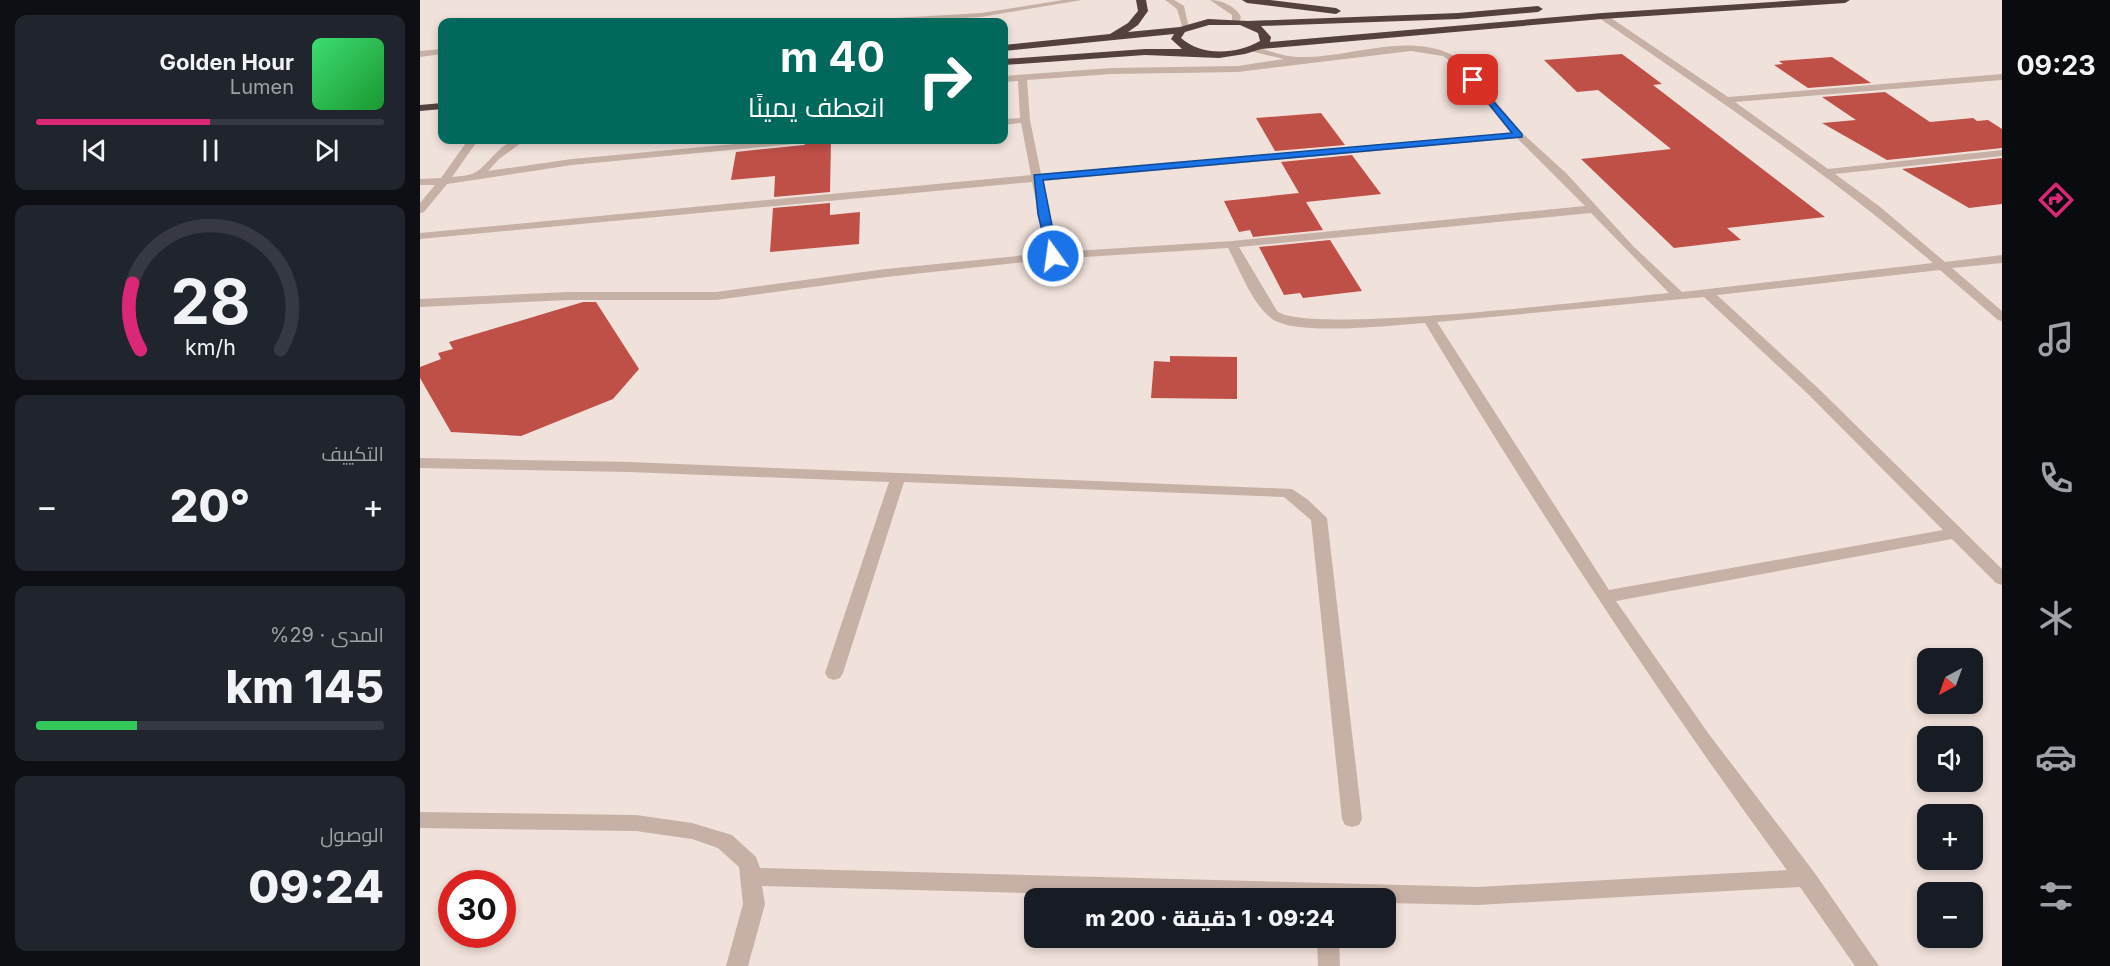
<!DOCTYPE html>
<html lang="ar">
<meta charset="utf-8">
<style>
body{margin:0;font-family:Inter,Cairo,sans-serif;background:#20242c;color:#f1f3f6;direction:rtl;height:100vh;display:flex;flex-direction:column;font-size:22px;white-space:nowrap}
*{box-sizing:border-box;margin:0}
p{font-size:20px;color:#9ea1a6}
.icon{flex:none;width:33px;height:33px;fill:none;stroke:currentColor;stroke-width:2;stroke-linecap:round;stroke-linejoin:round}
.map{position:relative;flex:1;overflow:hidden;direction:ltr}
.panel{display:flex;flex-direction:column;gap:15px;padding:15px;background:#0d0f14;width:420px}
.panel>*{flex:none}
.guide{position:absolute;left:18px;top:18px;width:570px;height:126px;border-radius:12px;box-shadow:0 3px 9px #0003;direction:rtl;background:#00695c;color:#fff;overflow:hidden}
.needle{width:39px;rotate:221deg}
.buttons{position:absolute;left:1497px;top:648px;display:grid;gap:12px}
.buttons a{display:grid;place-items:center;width:66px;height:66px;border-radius:12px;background:#171b24;box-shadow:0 3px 9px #0003;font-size:30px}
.speed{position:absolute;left:18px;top:870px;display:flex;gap:12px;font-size:30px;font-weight:700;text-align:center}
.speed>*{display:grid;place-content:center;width:78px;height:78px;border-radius:50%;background:#171b24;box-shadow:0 3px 9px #0003;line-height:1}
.speed .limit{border:9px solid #d22;background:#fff;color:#111}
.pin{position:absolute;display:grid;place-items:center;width:51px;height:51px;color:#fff;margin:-26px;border-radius:12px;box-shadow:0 3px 9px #0006}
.me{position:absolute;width:66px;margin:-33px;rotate:346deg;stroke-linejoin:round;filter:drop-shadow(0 0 4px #0008)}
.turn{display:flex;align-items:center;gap:21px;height:126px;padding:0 24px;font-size:27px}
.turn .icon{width:78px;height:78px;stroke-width:2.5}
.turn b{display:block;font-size:42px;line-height:51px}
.big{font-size:45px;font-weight:800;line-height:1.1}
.panel .card{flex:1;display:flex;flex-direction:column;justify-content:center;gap:9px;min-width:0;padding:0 21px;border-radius:12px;background:#20242c}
.panel .dial{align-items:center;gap:0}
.dial svg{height:156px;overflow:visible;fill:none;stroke:#363941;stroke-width:7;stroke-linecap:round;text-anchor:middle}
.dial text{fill:#f1f3f6;stroke:none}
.song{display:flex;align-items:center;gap:18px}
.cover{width:72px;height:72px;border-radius:9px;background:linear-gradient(135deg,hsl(140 70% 55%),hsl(130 70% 35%))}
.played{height:6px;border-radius:3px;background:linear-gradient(90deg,#db2777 50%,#363941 50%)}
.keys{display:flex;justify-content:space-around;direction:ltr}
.heat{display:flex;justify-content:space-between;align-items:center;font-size:33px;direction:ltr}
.charge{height:9px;border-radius:4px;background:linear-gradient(90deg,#34c759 29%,#363941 0)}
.trip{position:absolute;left:604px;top:888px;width:372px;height:60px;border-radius:12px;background:#171b24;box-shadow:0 3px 9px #0003;font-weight:800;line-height:60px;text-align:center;direction:rtl}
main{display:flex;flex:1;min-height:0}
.menu{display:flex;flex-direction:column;width:108px;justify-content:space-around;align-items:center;background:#090b0e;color:#9ea1a6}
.menu .icon{width:42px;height:42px}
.menu .active{color:#db2777}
.menu b{font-size:27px;color:#f1f3f6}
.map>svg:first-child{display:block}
</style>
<main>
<nav class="menu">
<b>09:23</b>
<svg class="icon active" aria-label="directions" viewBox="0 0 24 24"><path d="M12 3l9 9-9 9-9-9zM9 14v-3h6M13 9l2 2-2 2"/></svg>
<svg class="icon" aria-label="music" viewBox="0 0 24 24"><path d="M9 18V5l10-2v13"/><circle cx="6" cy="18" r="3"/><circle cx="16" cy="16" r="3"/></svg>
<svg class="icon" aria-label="phone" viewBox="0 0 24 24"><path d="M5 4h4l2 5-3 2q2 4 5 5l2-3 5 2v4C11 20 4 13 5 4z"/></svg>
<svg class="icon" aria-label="climate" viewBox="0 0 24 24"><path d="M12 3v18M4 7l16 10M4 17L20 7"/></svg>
<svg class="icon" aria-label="car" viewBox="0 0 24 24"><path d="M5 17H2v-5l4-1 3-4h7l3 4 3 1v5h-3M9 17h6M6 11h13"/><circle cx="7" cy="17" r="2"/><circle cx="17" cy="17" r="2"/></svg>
<svg class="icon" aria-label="filters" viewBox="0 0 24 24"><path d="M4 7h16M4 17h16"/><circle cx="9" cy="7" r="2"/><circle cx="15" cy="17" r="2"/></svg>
</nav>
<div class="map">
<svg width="1582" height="966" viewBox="0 0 1582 966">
<rect width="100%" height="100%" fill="#f0e1da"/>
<!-- building -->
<g fill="#bf5048">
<path d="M 1202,54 L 1242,84 L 1233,85 L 1405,217 L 1307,228 L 1321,240 L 1254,248 L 1161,159 L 1251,149 L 1178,90 L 1157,92 L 1124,60 Z"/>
<path d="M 1412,57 L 1451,83 L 1388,88 L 1354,65 L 1363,64 L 1359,61 Z"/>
<path d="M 1465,92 L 1510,122 L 1553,118 L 1557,121 L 1568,120 L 1582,129 L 1582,148 L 1467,160 L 1402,123 L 1436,120 L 1402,97 Z"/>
<path d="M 901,113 L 925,145 L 855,151 L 836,118 Z"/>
<path d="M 391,140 L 411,140 L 410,192 L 354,197 L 355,176 L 311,180 L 316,152 L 384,145 Z"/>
<path d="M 932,155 L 961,194 L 886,202 L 903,230 L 833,237 L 830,230 L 819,232 L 804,201 L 879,193 L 861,162 Z"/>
<path d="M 1582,158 L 1582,204 L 1549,208 L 1482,169 Z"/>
<path d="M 410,203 L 410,215 L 440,212 L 439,244 L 350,252 L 353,208 Z"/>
<path d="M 910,240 L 942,291 L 883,298 L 880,293 L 864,295 L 839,247 Z"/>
<path d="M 163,302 L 176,302 L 219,369 L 193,399 L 101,436 L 31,432 L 0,378 L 0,367 L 21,359 L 18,353 L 33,349 L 29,342 Z"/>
<path d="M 750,356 L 817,357 L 817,399 L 731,398 L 734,361 L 750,362 Z"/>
</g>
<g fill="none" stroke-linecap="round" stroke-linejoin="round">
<!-- minor -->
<g fill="#c7b0a6" fill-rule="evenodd">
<path d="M 643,0 L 662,0 L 561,17 L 475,22 L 438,22 L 442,20 L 561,13 Z"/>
<path d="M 745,0 L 754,0 L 764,6 L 769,29 L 763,29 L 757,9 Z"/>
<path d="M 790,0 C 801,0 816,6 821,17 L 818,24 L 812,24 L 812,15 Z"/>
<path d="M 1179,14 L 1185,14 L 1308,97 L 1582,74 L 1582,80 L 1315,102 L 1408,169 L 1582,150 L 1582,156 L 1415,174 L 1459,206 L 1525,262 L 1582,255 L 1582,263 L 1532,268 L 1582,311 L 1582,321 L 1578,320 L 1520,270 L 1297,295 L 1399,389 L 1582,569 L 1582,585 L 1576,583 L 1532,539 L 1196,601 L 1288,733 L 1394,872 L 1459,966 L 1435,966 L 1380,887 L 1058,905 L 966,903 L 966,898 L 801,898 L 342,886 L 345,904 L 328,966 L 306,966 L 323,904 L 319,867 L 298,848 L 272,839 L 216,831 L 0,828 L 0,812 L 216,815 L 272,823 L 312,835 L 336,857 L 340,868 L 1058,887 L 1367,870 C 1237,693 1118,511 1005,323 C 975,325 873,337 851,318 C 831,302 820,270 808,248 L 633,259 L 466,277 L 296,300 L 149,300 L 0,307 L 0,299 L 149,292 L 296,292 L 466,269 L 627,253 L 612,182 L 0,239 L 0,233 L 611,175 L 601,123 L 584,125 L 584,119 L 600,118 L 598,81 L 584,82 L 584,76 L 692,68 L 818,66 L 864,59 L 830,51 L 830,47 L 833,46 C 847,50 864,57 878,57 C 931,59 993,28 1041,60 L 1102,133 L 1147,174 L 1214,247 L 1262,292 L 1513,263 C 1408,173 1293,96 1179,18 ZM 991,51 L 1023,56 L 1035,64 L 1092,133 L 621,174 L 610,120 L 607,80 L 692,74 L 818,72 ZM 1097,138 L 1165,206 L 812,241 L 638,252 L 623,181 ZM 1171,213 L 1249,293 C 1193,298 886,336 857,311 L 819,247 ZM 1284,297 L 1389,395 L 1523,530 L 1189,590 L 1017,322 Z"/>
<path d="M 22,49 L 22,54 L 0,57 L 0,51 Z"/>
<path d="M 48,140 L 58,140 L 32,177 C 39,176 50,176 56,172 C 73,161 82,137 105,140 L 79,159 L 68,171 L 152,159 L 358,140 L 389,140 L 384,143 L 152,165 L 27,184 L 4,212 L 0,213 L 0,203 L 15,185 L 0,185 L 0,179 L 21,178 Z"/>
<path d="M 0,458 L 209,462 L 872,489 L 887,499 L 907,518 L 942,819 L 939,825 L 932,827 L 925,825 L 922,819 L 891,520 L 864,497 L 484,482 L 423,673 L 420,678 L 414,680 L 408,678 L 405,673 L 469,482 L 209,472 L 0,468 Z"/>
<path d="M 897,938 L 919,938 L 920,966 L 898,966 Z"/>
</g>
<!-- highway -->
<g fill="#54413e" fill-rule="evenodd">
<path d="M 716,0 L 726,0 L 728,11 L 718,25 L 708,32 L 760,27 L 788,19 L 828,21 L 1038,13 L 1118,6 L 1123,9 L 1118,12 L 1038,19 L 841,26 L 851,37 L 850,42 L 1182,13 L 1382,0 L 1430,0 L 1425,3 L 1182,19 L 841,49 L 825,54 L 799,58 L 725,55 L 584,65 L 584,59 L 725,49 L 762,49 L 751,39 L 754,34 L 584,51 L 584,45 L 690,34 L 708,23 L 718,11 ZM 789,25 L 820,25 L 838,33 L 840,41 C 817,54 782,57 761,38 L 765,32 Z"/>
<path d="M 822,0 L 850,0 L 916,8 L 921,11 L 916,14 L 827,3 Z"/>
<path d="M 22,103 L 22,109 L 0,111 L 0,105 Z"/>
</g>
</g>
<!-- route -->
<path fill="#1a73e8" stroke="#114b97" stroke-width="1.5" d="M 1053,78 L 1102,134 L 1102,137 L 623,180 L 638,256 L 633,259 L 628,256 L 618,214 L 614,175 L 1092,133 L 1051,82 Z"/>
</svg>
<div class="buttons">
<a><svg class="needle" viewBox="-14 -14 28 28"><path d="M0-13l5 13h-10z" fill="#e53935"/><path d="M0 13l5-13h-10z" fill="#9ea1a6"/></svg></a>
<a><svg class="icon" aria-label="sound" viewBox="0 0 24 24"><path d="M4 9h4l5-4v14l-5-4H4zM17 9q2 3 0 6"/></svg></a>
<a>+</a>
<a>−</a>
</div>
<div class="speed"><div class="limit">30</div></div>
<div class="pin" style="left:1053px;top:80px;background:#d93025"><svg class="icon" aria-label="arrive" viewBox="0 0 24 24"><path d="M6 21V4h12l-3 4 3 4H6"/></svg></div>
<svg class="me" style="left:633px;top:256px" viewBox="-20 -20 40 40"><circle r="17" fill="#1a73e8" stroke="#fff" stroke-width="3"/><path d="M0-11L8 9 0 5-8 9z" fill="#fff"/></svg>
<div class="trip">09:24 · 1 دقيقة · 200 m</div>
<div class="guide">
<div class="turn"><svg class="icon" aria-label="right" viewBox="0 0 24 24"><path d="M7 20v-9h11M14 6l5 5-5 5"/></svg><div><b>40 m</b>انعطف يمينًا</div></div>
</div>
</div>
<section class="panel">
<div class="card">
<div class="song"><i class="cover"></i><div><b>Golden Hour</b><p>Lumen</p></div></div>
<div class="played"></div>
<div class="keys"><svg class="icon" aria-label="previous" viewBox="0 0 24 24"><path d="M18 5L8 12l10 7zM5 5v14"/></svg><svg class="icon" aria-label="pause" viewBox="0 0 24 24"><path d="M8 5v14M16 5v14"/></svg><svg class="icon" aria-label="next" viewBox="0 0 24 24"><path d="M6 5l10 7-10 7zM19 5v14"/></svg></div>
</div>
<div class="card dial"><svg viewBox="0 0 100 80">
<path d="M14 69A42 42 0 1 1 86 69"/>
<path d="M14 69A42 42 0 0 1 10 35" stroke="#db2777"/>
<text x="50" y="56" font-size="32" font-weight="700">28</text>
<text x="50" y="72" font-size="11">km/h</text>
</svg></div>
<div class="card"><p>التكييف</p>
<div class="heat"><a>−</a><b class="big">20°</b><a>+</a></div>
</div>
<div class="card"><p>المدى · 29%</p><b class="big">145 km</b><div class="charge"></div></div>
<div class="card"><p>الوصول</p><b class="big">09:24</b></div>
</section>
</main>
